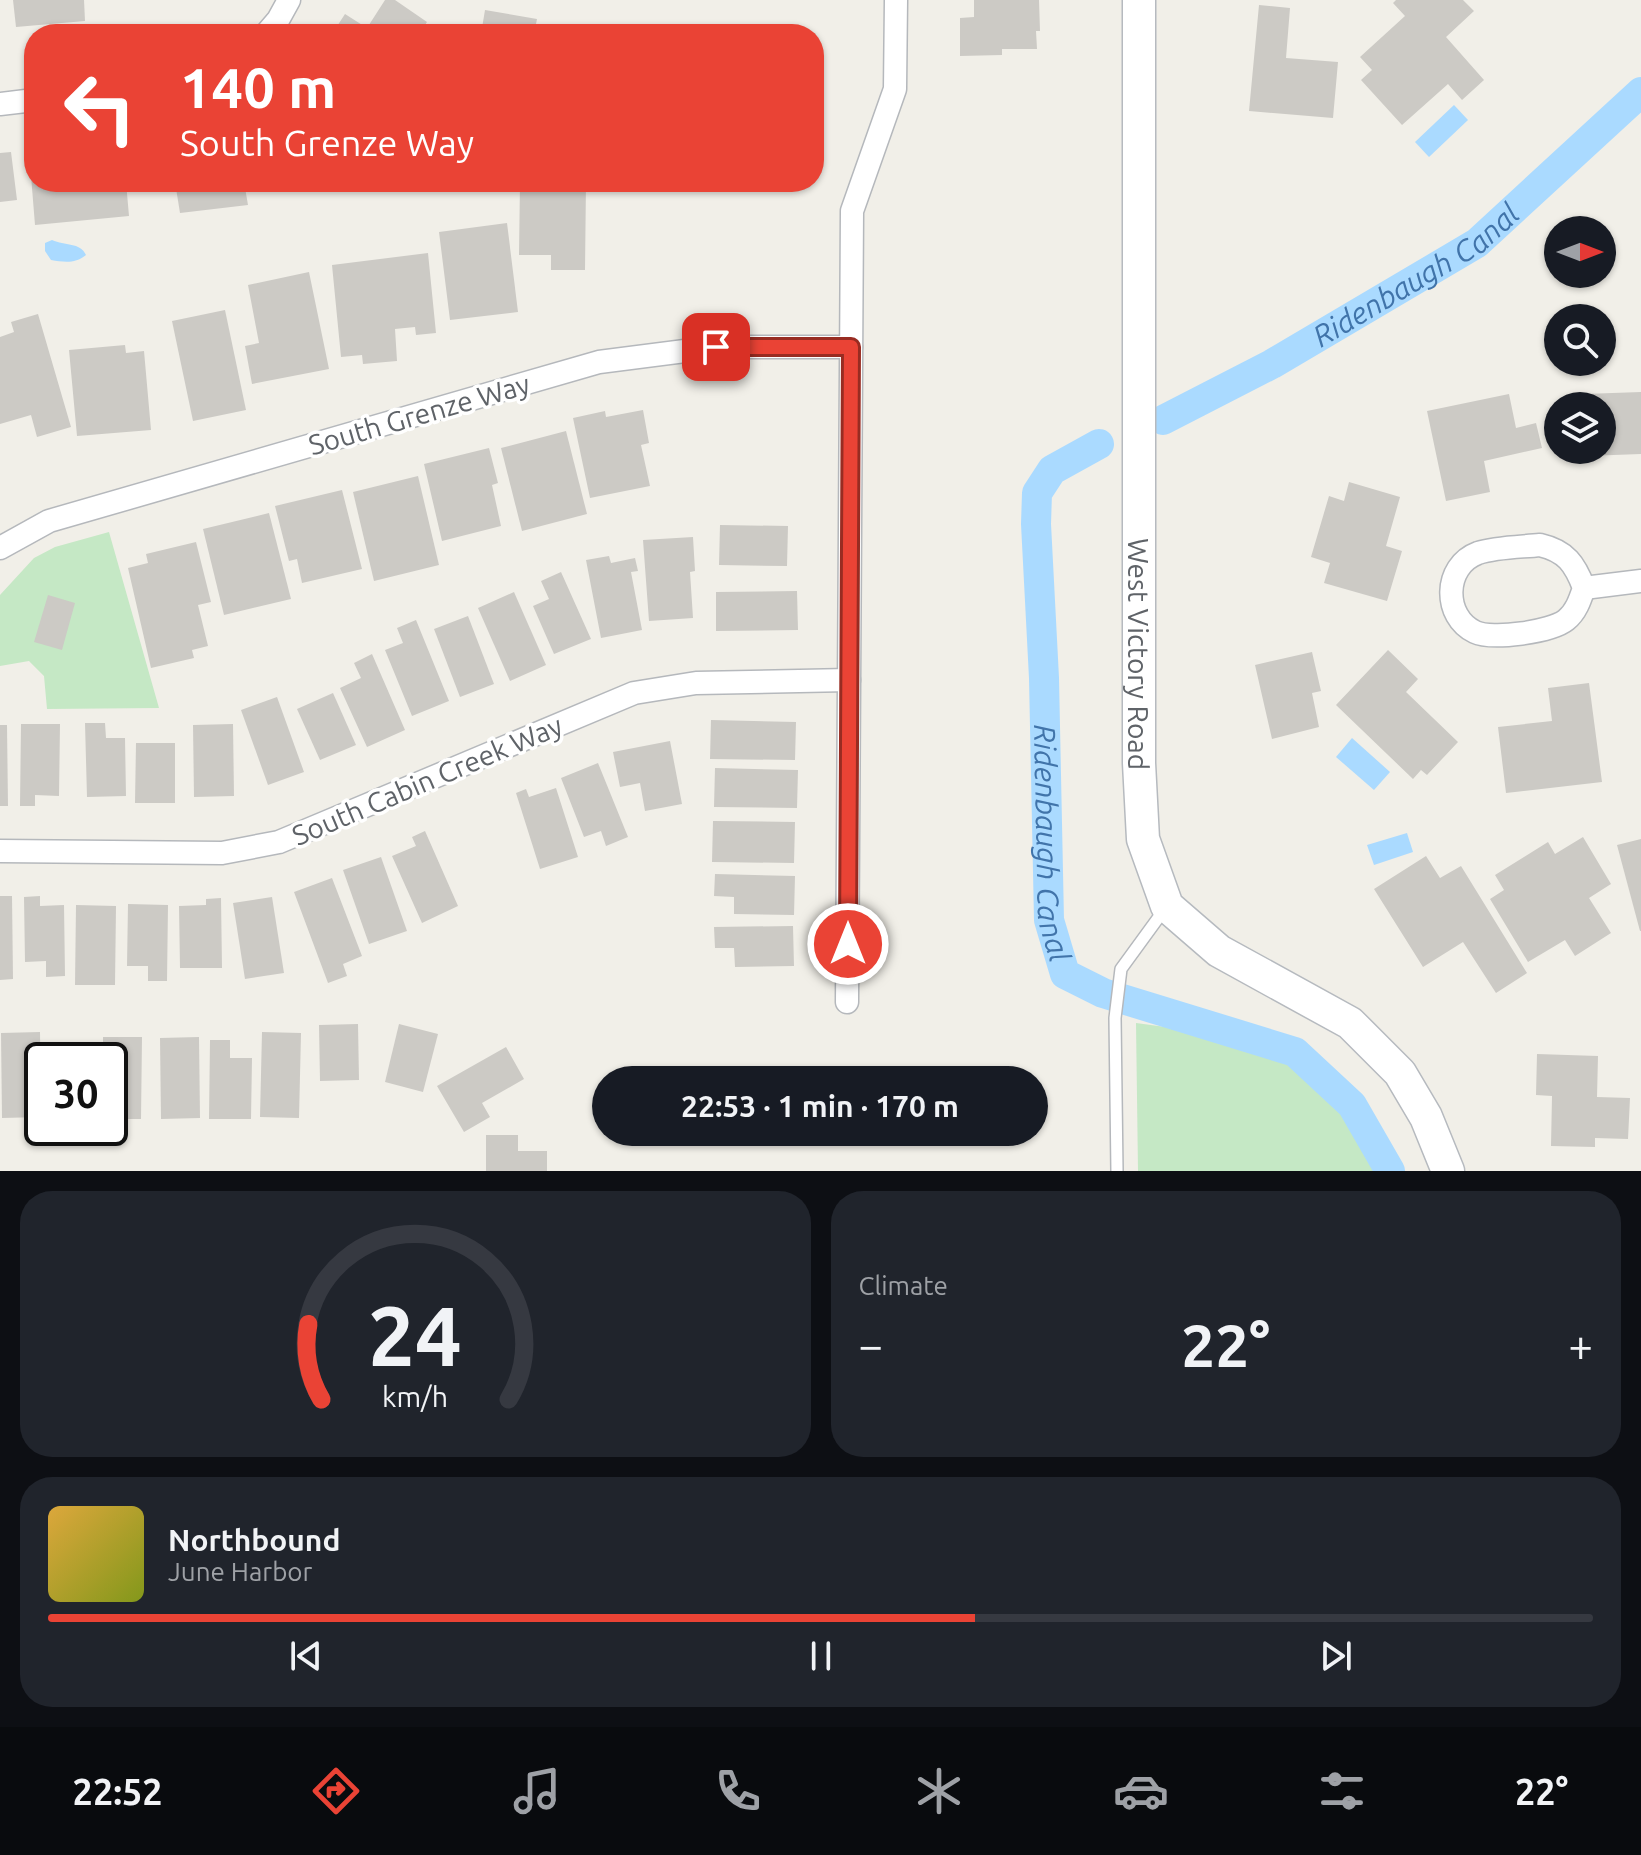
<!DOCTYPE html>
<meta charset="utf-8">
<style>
body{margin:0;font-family:Ubuntu,sans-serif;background:#20242c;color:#f1f3f6;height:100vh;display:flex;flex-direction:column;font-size:30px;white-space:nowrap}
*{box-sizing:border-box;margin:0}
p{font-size:26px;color:#9ea1a6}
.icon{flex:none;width:44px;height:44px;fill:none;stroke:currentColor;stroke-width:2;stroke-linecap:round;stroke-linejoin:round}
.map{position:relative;height:1171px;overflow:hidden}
.details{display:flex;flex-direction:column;gap:20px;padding:20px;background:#0d0f14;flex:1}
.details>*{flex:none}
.hud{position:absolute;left:24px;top:24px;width:800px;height:168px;border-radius:32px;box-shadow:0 2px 6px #0004;background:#ea4335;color:#fff;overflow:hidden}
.needle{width:52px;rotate:90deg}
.fabs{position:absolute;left:1544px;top:216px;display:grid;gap:16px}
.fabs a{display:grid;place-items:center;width:72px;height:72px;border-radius:50%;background:#171b24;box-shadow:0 2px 6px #0004;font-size:40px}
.speed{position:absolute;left:24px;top:1042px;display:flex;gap:16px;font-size:40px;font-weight:700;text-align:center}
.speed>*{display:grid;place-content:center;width:104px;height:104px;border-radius:50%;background:#171b24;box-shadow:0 2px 6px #0004;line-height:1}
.speed .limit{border:4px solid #111;border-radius:12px;background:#fff;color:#111}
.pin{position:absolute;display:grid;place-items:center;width:68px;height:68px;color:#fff;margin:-34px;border-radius:16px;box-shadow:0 4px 12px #0006}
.me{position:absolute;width:88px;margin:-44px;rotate:0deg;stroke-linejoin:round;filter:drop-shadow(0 0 6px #0008)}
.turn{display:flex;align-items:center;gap:28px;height:168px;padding:0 24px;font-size:36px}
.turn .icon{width:104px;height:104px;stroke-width:2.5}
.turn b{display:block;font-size:56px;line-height:68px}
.big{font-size:60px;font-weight:600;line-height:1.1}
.details .card{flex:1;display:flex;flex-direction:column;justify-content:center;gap:12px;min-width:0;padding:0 28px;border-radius:32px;background:#20242c}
.details .dial{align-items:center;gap:0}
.dial svg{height:208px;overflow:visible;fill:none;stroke:#363941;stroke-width:7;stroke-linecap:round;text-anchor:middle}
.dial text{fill:#f1f3f6;stroke:none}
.song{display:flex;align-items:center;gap:24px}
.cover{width:96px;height:96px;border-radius:12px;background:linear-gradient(135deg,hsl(40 70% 55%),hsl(70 70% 35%))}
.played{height:8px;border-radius:4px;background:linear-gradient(90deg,#ea4335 60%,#363941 60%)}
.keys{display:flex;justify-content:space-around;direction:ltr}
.heat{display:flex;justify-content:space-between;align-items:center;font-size:44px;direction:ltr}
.details .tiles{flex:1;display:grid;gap:20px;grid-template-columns:1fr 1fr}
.card:last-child{grid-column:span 2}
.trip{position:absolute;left:592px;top:1066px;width:456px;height:80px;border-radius:40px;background:#171b24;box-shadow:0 2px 6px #0004;font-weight:600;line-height:80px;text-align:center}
.menu{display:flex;height:128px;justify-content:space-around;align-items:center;background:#090b0e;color:#9ea1a6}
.menu .icon{width:56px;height:56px}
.menu .on{color:#ea4335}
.menu b{font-size:36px;color:#f1f3f6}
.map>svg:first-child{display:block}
</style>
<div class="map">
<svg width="1641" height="1171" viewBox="0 0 1641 1171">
<rect width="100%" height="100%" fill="#f1efe8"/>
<!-- green -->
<g fill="#c5e8c5">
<path d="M 109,532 L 159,708 L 47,709 L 44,676 L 29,661 L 0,666 L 0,595 L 34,558 L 55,547 Z"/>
<path d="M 1136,1023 L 1262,1040 L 1336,1095 L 1377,1171 L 1138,1171 Z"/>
</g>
<!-- water -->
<g fill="#aadaff">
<path d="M 1454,105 L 1468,120 L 1429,157 L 1415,142 Z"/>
<path d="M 52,240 C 65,246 80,242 86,255 C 75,264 64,262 51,260 L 45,251 L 45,243 Z"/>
<path d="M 1352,738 L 1390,772 L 1374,790 L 1336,757 Z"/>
<path d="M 1407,833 L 1413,852 L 1374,865 L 1367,845 Z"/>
</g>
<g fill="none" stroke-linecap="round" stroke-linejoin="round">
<!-- canal -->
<g stroke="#aadaff" stroke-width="30">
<path id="s1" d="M 1163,420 L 1272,364 L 1477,243 L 1641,92"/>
<path id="s2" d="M 1099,444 L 1052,470 L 1037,493 L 1036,524 L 1044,678 L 1049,920 L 1065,974 L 1103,993 L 1295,1052 L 1352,1105 L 1390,1171"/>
</g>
</g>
<!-- building -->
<g fill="#cccac5">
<path d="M 13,0 L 84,0 L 85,21 L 16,27 Z"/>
<path d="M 385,0 L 395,0 L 427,22 L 419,34 L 332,34 L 345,14 L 367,28 Z"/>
<path d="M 974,0 L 1039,0 L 1040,31 L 1036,31 L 1037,49 L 1002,49 L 1002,55 L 960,56 L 960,18 L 974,17 Z"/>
<path d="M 1396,0 L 1463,0 L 1474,11 L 1446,37 L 1484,80 L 1462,100 L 1448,84 L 1402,125 L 1361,80 L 1372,70 L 1360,57 L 1405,16 L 1393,3 Z"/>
<path d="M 1259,5 L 1290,8 L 1286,58 L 1338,62 L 1333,118 L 1249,111 Z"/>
<path d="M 485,10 L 537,19 L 535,29 L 555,34 L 481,34 Z"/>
<path d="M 29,151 L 34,151 L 34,182 L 126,182 L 129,216 L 35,225 Z"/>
<path d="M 11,152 L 17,200 L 0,202 L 0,153 Z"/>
<path d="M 175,182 L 244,182 L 248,205 L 180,213 Z"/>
<path d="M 520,182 L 586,182 L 585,270 L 551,270 L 551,255 L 519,255 Z"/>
<path d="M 507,223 L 518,312 L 450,320 L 439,232 Z"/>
<path d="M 428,253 L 436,333 L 416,335 L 415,327 L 395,329 L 397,361 L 363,364 L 362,355 L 341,357 L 332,265 Z"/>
<path d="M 309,272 L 329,369 L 252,384 L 245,346 L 259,343 L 248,285 Z"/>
<path d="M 225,310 L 246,410 L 193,421 L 172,321 Z"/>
<path d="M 38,314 L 71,427 L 37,437 L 31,415 L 0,424 L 0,337 L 14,332 L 11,322 Z"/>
<path d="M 125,345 L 126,353 L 144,351 L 151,430 L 77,436 L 69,350 Z"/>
<path d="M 1641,392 L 1641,454 L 1586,456 L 1586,450 L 1602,450 L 1602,406 L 1584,406 L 1584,394 Z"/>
<path d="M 1509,394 L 1516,428 L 1536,423 L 1542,448 L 1484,461 L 1490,492 L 1446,501 L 1427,411 Z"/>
<path d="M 643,410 L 649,443 L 641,445 L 650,486 L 590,498 L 573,418 L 605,411 L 606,417 Z"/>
<path d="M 566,431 L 587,514 L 522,531 L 501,448 Z"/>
<path d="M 489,448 L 498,483 L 492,485 L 501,526 L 442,541 L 424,464 Z"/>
<path d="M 418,476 L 439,565 L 374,581 L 353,492 Z"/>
<path d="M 1349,482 L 1400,497 L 1386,546 L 1402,551 L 1387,601 L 1324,583 L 1330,563 L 1311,557 L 1329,496 L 1344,501 Z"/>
<path d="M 342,490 L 362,569 L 302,583 L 297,559 L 289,561 L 275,506 Z"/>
<path d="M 269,513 L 291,599 L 224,615 L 203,529 Z"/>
<path d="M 720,525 L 788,526 L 787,566 L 719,565 Z"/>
<path d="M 693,537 L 695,571 L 690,572 L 693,618 L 649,621 L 643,540 Z"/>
<path d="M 196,542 L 211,602 L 198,605 L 208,646 L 192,650 L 194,658 L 151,668 L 128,568 L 148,563 L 146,554 Z"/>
<path d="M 609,556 L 611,563 L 635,558 L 638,571 L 631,572 L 642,630 L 601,638 L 586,560 Z"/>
<path d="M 561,572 L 591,639 L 554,654 L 533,606 L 549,599 L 541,581 Z"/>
<path d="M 797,591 L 798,630 L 716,631 L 716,592 Z"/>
<path d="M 514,592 L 546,665 L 510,681 L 478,608 Z"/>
<path d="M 48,595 L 75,603 L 62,650 L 34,642 Z"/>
<path d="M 468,616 L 494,684 L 460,697 L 434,629 Z"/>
<path d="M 416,620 L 449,701 L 412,716 L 385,650 L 403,643 L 397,628 Z"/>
<path d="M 1388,650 L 1418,679 L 1406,692 L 1458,742 L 1427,775 L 1421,770 L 1413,779 L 1336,705 Z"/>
<path d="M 1312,652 L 1321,691 L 1312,693 L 1319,727 L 1272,739 L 1255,665 Z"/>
<path d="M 372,654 L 405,730 L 367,747 L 340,688 L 361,678 L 354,663 Z"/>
<path d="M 1589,683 L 1602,782 L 1506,793 L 1498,727 L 1552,721 L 1548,688 Z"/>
<path d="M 333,693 L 356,745 L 320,760 L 297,709 Z"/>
<path d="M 277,697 L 304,772 L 268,785 L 241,710 Z"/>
<path d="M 711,720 L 796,722 L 795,760 L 710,759 Z"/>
<path d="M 85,723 L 105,723 L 106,738 L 125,738 L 126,796 L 87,797 Z"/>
<path d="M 21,724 L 60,724 L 59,796 L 35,795 L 35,806 L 20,806 Z"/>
<path d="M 233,724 L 234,796 L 194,797 L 193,725 Z"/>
<path d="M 0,725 L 7,725 L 8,806 L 0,806 Z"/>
<path d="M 670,741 L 682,804 L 645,811 L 640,783 L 620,787 L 613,752 Z"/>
<path d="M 136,743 L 175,743 L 175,803 L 135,803 Z"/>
<path d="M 598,763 L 628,837 L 606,846 L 601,831 L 584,837 L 561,778 Z"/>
<path d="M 715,768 L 798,770 L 797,808 L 714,807 Z"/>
<path d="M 556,788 L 578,857 L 540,869 L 516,793 L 526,789 L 529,797 Z"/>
<path d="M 713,821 L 795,822 L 794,863 L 712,862 Z"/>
<path d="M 425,831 L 458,906 L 422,923 L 392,856 L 416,846 L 412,837 Z"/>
<path d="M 1583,837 L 1611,884 L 1589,898 L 1611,933 L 1575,956 L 1565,940 L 1528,962 L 1490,899 L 1504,890 L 1495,875 L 1548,842 L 1555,854 Z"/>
<path d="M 1641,839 L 1641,931 L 1640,931 L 1617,845 Z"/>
<path d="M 1426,856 L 1440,878 L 1461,866 L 1527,973 L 1496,993 L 1463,942 L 1423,967 L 1374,889 Z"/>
<path d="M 381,857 L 407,931 L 369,944 L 343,870 Z"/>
<path d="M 715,874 L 795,876 L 794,915 L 734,914 L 734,897 L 714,896 Z"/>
<path d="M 332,878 L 362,956 L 343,964 L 347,976 L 328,983 L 294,892 Z"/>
<path d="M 0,896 L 12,896 L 13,979 L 0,980 Z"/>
<path d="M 40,896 L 40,906 L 64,905 L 65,976 L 46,977 L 46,961 L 25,962 L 24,897 Z"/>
<path d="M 272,897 L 284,973 L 245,979 L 233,903 Z"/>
<path d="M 221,898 L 222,968 L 180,968 L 179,906 L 206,905 L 206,899 Z"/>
<path d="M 128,904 L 168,905 L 167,981 L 148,981 L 148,966 L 127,966 Z"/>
<path d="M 76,905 L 116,906 L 115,985 L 75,985 Z"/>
<path d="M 793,926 L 794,966 L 735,967 L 734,948 L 715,948 L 714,927 Z"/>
<path d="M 358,1024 L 359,1080 L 320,1081 L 319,1025 Z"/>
<path d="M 399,1024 L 438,1034 L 423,1092 L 385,1082 Z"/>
<path d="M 40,1032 L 41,1117 L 2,1118 L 1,1033 Z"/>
<path d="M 262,1032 L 301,1033 L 299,1118 L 260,1117 Z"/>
<path d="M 103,1037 L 142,1037 L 141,1119 L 110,1119 L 110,1060 L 103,1060 Z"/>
<path d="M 199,1037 L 200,1118 L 161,1119 L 160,1038 Z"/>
<path d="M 210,1040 L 230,1040 L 230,1058 L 252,1058 L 251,1119 L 209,1119 Z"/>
<path d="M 93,1046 L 94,1060 L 54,1060 L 54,1047 Z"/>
<path d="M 506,1047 L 524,1079 L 482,1103 L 490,1117 L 464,1132 L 437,1086 Z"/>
<path d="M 1537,1054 L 1598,1056 L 1597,1097 L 1630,1098 L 1628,1139 L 1595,1138 L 1595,1147 L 1551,1146 L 1552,1096 L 1536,1095 Z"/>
<path d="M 486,1135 L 518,1135 L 518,1151 L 547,1151 L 547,1171 L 486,1171 Z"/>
</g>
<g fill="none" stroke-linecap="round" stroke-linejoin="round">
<defs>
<path id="service" d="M 1117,1171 L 1115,1018 L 1121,969 L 1164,910"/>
<g id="minor">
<path d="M 266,34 L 278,20 L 289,0"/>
<path d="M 0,104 L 34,100"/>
<path d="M 1540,545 C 1566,551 1575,564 1584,588 C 1580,600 1576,612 1566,620 C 1551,632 1492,640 1475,632 C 1443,617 1443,566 1478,553 C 1496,547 1521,547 1540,545 Z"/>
<path d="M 0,548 L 49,521 L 599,362 L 716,347 L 851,347"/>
<path d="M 1584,588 L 1641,581"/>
<path d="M 0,851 L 222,853 L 279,842 L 634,693 L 696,683 L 849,680"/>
<path d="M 847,1002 L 852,211 L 895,89 L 896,0"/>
</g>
<g id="secondary">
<path id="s3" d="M 1139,0 L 1139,763 L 1143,839 L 1167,906 L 1219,951 L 1350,1023 L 1400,1073 L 1426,1117 L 1448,1171"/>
</g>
</defs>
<!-- service casing -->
<use href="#service" stroke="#b5b8bc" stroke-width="14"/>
<!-- minor casing -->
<use href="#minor" stroke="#b5b8bc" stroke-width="25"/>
<!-- secondary casing -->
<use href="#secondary" stroke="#b6babf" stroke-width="35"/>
<!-- service -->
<use href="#service" stroke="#fff" stroke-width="11"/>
<!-- minor -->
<use href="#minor" stroke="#fff" stroke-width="22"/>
<!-- secondary -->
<use href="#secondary" stroke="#fff" stroke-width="32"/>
</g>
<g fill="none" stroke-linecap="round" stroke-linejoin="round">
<defs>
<path id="route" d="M 716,347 L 851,347 L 848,944"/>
</defs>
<!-- route casing -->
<use href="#route" stroke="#982c22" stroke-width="20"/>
<!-- route -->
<use href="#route" stroke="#ea4335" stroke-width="14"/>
</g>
<g text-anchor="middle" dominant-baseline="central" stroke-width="7" stroke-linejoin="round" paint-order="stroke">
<!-- street labels -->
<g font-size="28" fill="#5f6368" stroke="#fff">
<text transform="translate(419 414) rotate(-16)">South Grenze Way</text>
<text stroke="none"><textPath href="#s3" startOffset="654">West Victory Road</textPath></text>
<text transform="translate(427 780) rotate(-23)">South Cabin Creek Way</text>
</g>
<!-- water labels -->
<g font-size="30" font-style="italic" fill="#4174aa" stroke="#fff">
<text stroke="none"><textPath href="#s1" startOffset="292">Ridenbaugh Canal</textPath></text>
<text stroke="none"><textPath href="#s2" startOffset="432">Ridenbaugh Canal</textPath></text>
</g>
</g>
</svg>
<div class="fabs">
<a><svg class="needle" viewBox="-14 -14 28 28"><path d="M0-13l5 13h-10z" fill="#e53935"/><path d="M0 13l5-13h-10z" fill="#9ea1a6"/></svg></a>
<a><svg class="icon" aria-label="search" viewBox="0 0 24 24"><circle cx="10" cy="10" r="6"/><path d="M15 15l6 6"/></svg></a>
<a><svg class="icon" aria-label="layers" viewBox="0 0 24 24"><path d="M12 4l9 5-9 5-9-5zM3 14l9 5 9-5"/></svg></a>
</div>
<div class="speed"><div class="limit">30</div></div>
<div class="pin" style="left:716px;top:347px;background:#d93025"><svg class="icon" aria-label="arrive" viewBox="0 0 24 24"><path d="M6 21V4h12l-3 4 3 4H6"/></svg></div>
<svg class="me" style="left:848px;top:944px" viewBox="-20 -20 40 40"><circle r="17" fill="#ea4335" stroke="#fff" stroke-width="3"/><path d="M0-11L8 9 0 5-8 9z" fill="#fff"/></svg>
<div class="trip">22:53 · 1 min · 170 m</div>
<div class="hud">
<div class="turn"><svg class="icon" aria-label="left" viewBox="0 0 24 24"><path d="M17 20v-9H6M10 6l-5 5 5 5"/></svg><div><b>140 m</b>South Grenze Way</div></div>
</div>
</div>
<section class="details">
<div class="tiles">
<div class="card dial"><svg viewBox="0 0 100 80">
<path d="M14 69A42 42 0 1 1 86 69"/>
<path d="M14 69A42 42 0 0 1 9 40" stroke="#ea4335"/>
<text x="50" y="56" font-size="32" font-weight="700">24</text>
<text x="50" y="72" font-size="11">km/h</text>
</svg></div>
<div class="card"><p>Climate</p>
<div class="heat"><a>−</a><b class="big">22°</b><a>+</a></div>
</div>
<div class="card">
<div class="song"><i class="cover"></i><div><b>Northbound</b><p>June Harbor</p></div></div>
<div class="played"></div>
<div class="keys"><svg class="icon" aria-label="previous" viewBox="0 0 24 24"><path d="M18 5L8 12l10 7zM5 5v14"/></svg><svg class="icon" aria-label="pause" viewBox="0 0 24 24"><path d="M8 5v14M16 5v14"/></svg><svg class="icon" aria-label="next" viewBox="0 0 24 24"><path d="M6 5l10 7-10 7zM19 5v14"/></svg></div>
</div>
</div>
</section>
<nav class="menu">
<b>22:52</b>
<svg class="icon on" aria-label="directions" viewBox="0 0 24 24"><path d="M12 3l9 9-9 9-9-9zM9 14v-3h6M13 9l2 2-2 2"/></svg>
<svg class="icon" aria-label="music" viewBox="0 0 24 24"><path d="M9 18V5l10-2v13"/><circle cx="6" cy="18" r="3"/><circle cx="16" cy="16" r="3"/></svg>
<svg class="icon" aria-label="phone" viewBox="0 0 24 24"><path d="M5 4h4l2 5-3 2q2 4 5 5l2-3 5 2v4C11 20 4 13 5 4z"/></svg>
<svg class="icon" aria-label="climate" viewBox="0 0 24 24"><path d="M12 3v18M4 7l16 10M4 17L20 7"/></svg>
<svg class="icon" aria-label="car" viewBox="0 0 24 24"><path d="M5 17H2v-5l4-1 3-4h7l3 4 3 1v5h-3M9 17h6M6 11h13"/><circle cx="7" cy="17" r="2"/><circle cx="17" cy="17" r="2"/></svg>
<svg class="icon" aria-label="filters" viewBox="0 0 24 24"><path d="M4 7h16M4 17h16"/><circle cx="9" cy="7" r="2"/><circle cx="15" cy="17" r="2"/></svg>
<b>22°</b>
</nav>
